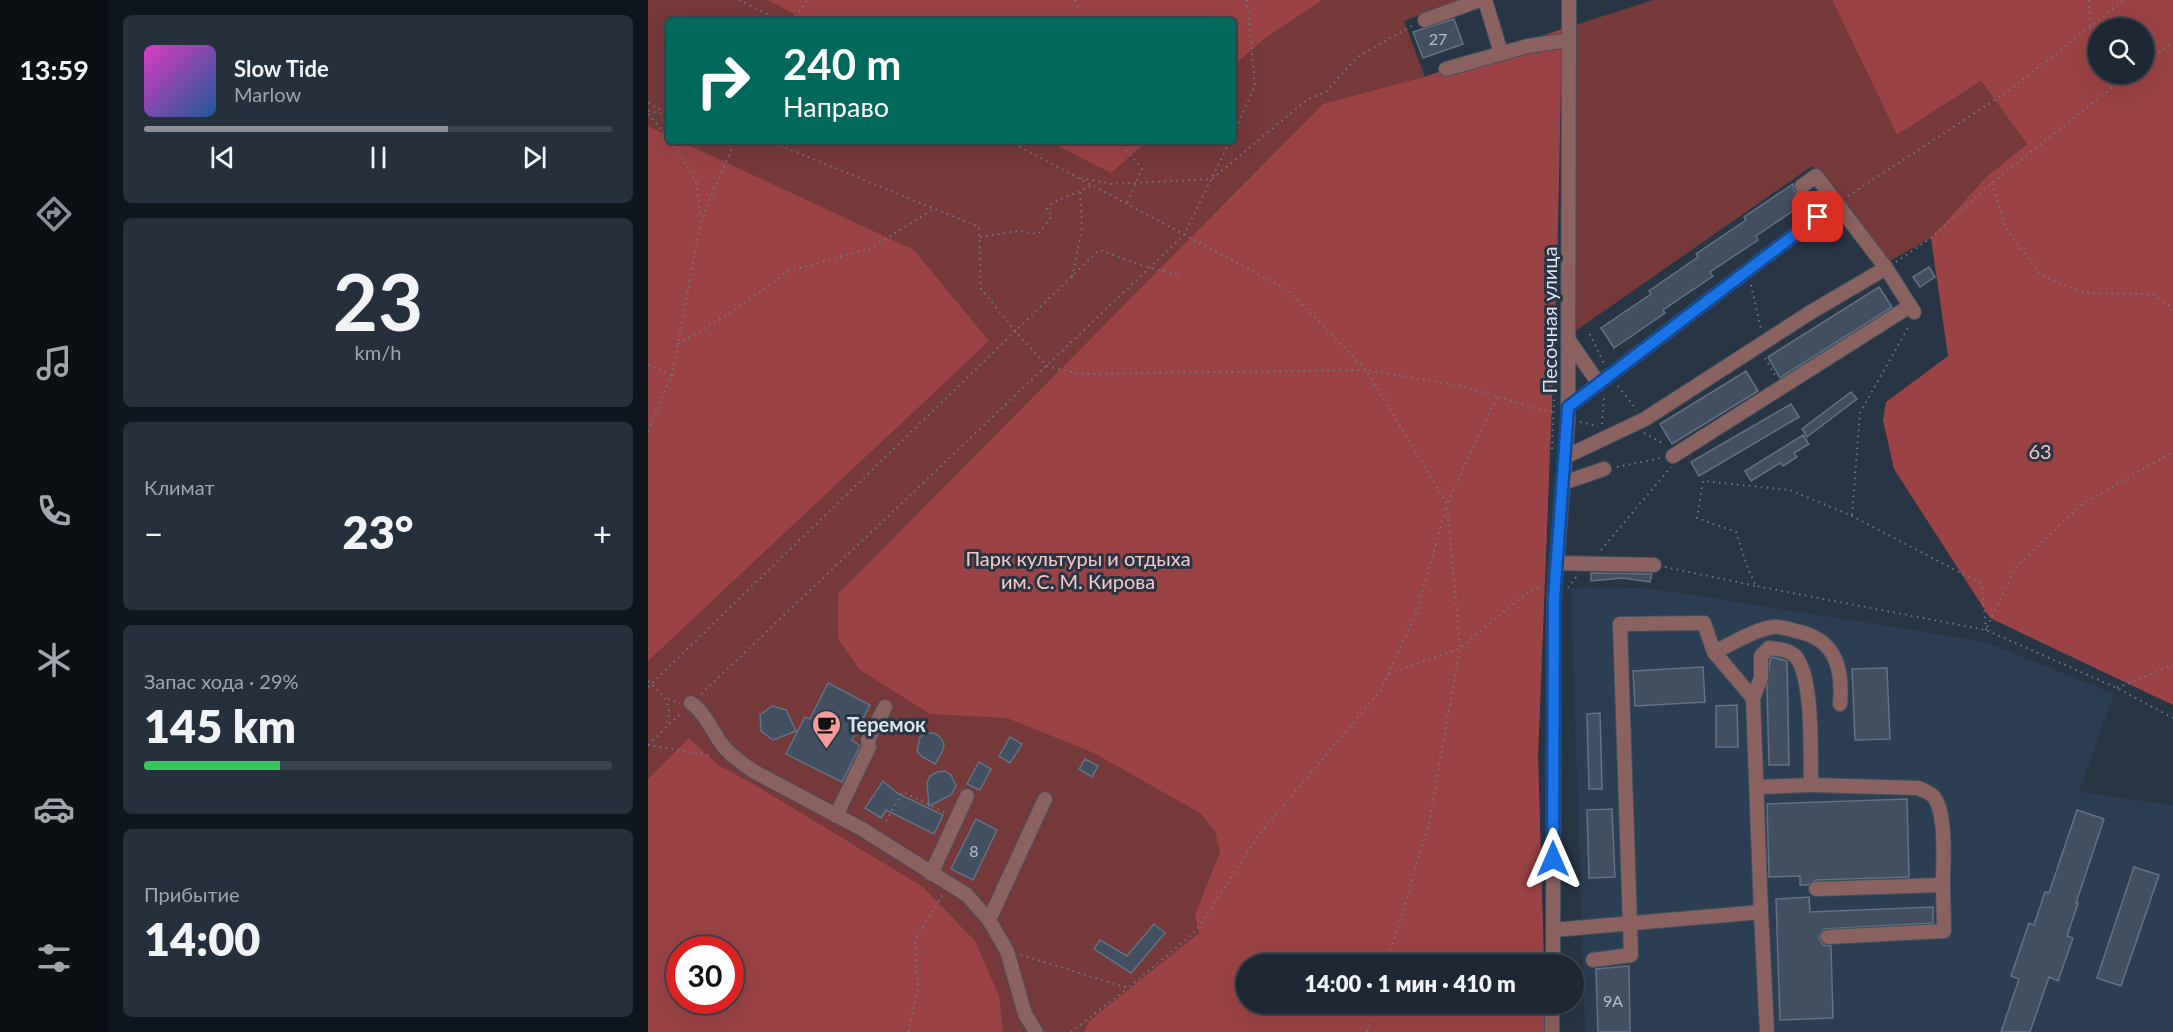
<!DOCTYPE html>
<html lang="ru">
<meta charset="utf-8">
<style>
body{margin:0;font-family:Lato,sans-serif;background:#25303c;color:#f1f3f6;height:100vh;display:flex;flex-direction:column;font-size:22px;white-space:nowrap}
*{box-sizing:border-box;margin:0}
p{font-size:20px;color:#a0a6ac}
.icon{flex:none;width:33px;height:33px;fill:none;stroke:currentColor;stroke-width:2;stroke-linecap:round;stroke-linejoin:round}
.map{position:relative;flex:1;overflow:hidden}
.sheet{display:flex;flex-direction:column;gap:15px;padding:15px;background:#10161d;width:540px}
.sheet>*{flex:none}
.hud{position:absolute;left:18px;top:18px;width:570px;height:126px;border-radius:6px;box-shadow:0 6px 24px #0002,0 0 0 2px #3b444f;background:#00695c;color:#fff;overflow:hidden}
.buttons{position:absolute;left:1440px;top:18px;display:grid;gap:12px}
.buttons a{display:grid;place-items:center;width:66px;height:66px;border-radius:50%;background:#1d2834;box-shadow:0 6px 24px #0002,0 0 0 2px #3b444f;font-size:30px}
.speed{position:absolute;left:18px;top:936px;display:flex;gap:12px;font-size:30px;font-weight:700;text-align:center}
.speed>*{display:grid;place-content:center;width:78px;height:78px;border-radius:50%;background:#1d2834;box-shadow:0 6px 24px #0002,0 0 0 2px #3b444f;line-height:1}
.speed .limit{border:9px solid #d22;background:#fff;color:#111}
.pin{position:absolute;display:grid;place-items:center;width:51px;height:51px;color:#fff;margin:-26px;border-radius:12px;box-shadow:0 3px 9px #0006}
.me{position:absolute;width:66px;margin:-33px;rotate:0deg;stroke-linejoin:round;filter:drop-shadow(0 0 4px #0008)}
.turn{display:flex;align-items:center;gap:21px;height:126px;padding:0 18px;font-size:27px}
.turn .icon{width:78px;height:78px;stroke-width:2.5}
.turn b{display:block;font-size:42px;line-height:51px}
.big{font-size:45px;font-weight:800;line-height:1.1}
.sheet .tile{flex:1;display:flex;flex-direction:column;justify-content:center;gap:9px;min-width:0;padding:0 21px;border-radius:9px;background:#25303c}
.sheet .dial{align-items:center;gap:0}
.dial b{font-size:78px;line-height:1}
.song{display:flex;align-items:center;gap:18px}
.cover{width:72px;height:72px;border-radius:9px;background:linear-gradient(135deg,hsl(310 70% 55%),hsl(210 70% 35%))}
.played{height:6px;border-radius:3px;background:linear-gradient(90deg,#8c9099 65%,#3b444f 65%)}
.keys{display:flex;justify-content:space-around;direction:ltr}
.heat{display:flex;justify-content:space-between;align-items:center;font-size:33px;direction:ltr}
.charge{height:9px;border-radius:4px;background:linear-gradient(90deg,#34c759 29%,#3b444f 0)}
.trip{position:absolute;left:588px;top:954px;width:348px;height:60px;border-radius:30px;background:#1d2834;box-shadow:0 6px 24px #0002,0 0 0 2px #3b444f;font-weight:800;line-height:60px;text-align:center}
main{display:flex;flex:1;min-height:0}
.menu{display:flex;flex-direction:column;width:108px;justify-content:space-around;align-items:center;background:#0c1015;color:#a0a6ac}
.menu .icon{width:42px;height:42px}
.menu .selected{color:#8c9099}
.menu b{font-size:27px;color:#f1f3f6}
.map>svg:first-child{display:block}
</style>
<main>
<nav class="menu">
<b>13:59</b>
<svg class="icon selected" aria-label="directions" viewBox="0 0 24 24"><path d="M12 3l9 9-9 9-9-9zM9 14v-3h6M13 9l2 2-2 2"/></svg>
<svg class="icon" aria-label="music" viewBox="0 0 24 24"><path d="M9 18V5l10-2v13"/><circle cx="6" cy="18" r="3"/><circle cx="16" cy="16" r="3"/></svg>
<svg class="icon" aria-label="phone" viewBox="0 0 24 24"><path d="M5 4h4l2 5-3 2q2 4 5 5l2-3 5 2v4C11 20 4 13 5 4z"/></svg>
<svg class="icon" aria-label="climate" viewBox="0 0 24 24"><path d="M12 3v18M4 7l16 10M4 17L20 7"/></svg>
<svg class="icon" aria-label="car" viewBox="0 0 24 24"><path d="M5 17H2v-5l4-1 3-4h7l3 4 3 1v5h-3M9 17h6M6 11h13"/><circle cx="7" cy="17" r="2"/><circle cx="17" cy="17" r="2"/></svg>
<svg class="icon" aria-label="filters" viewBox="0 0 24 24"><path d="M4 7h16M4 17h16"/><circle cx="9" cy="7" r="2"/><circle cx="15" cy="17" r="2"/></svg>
</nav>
<section class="sheet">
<div class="tile">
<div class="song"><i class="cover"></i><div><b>Slow Tide</b><p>Marlow</p></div></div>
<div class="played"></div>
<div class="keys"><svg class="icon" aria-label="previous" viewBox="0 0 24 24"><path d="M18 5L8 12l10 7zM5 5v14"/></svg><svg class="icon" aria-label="pause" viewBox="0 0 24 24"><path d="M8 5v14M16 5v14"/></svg><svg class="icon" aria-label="next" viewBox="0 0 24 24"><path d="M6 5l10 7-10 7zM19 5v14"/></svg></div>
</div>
<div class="tile dial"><b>23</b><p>km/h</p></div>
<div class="tile"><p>Климат</p>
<div class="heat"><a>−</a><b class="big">23°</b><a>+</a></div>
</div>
<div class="tile"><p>Запас хода · 29%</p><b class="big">145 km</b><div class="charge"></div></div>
<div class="tile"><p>Прибытие</p><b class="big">14:00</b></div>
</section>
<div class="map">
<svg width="1525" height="1032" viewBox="0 0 1525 1032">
<rect width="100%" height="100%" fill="#273545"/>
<!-- built -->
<path fill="#2c3e54" d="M 937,587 L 992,588 L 1034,593 L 1338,642 L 1466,694 L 1431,792 L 1525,805 L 1525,1032 L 937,1032 L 923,588 Z"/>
<!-- green -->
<g fill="#743938" fill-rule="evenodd">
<path d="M 0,0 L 811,0 L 756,21 L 777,77 L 914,29 L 909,272 L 890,756 L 896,964 L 598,964 L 598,1004 L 897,1004 L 898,1032 L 0,1032 ZM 21,21 L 585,21 L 585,141 L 21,141 ZM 32,950 L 82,950 L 82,1000 L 32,1000 Z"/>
<path d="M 1005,0 L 1184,0 L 1249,135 L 1333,81 L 1379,144 L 1338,177 L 1283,238 L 1233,266 L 1164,166 L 926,332 L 924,26 Z"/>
</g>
<!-- forest -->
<g fill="#9b4344" fill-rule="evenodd">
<path d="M 119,0 L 674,0 L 617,38 L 585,66 L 585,21 L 160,21 Z"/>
<path d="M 1184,0 L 1525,0 L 1525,705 L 1342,618 L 1246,469 L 1235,420 L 1238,402 L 1300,356 L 1283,238 L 1338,177 L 1379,144 L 1333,81 L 1249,135 ZM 1450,28 L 1496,28 L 1496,74 L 1450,74 Z"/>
<path d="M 914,29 L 909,272 L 890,756 L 896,964 L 598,964 L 598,1004 L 897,1004 L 898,1032 L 436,1032 L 441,1021 L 551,933 L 547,915 L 572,852 L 567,831 L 552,813 L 446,753 L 359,718 L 282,714 L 212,670 L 190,639 L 190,594 L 675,104 L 776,77 Z"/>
<path d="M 0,126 L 21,136 L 21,141 L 32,141 L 266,250 L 341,341 L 0,661 Z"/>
<path d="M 400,141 L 499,141 L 463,173 Z"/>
<path d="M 41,738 L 70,765 L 107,785 L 275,887 L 327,941 L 351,996 L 355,1032 L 0,1032 L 0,779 ZM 32,950 L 82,950 L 82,1000 L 32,1000 Z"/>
</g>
<!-- building -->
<g fill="#414f61" stroke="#627183" stroke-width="1.5">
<path d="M 806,19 L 815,44 L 775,58 L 765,32 Z"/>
<path d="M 1145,184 L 1146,191 L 1154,195 L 1158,202 L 1108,236 L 1110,240 L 1062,272 L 1065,276 L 1015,310 L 1017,313 L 966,348 L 953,328 L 1003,294 L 1001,291 L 1050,257 L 1048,254 L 1098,220 L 1096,217 Z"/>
<path d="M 1281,267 L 1287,277 L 1272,287 L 1265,277 Z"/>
<path d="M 1231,287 L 1244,307 L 1132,378 L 1120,357 Z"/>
<path d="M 1098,371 L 1110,391 L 1024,444 L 1012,424 Z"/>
<path d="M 1203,392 L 1209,399 L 1159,437 L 1154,429 Z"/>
<path d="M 1143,404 L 1151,417 L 1051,476 L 1043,462 Z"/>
<path d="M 1155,435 L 1161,444 L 1146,453 L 1149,457 L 1135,466 L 1132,463 L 1103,481 L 1097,471 Z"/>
<path d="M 943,573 L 1004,574 L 1002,582 L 974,578 L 943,581 Z"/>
<path d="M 1124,657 L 1139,661 L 1141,765 L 1121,765 L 1119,686 L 1122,660 Z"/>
<path d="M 1055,667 L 1057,702 L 987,706 L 985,671 Z"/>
<path d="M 1239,668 L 1242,739 L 1207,740 L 1204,669 Z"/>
<path d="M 180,683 L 222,705 L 204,740 L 212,746 L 194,782 L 138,754 L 157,717 L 162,719 Z"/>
<path d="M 1089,705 L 1090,747 L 1068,747 L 1068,706 Z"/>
<path d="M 124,706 L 138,710 L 148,731 L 125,740 L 113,731 L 112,715 Z"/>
<path d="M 952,713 L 954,789 L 941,789 L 939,714 Z"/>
<path d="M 278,733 L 286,733 L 292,737 L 296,744 L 295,750 L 287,764 L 273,756 L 269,751 L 272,737 Z"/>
<path d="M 362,737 L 374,744 L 362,763 L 351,756 Z"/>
<path d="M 437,759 L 450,766 L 444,777 L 431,769 Z"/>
<path d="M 331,762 L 343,769 L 332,790 L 319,784 Z"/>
<path d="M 297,771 L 303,775 L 308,786 L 303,795 L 281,806 L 279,783 L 282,776 L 289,772 Z"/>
<path d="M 235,781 L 249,793 L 295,815 L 286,834 L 238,810 L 233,818 L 217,808 Z"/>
<path d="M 1259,799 L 1261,877 L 1168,880 L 1160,885 L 1152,885 L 1152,876 L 1121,877 L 1119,804 Z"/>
<path d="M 964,809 L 967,877 L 941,878 L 939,810 Z"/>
<path d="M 1429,810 L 1456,819 L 1428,903 L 1430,903 L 1419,936 L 1425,938 L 1410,981 L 1401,977 L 1382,1032 L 1353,1032 L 1371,979 L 1363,976 L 1381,923 L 1386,925 L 1397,892 L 1401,893 Z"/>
<path d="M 328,819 L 349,830 L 325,880 L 303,869 Z"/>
<path d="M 1486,867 L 1511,875 L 1473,986 L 1449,978 Z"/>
<path d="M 1161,897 L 1162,912 L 1285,907 L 1285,923 L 1176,929 L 1171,938 L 1175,945 L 1183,946 L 1185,1018 L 1132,1020 L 1128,899 Z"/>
<path d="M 506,924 L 517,933 L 483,973 L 446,949 L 452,940 L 479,956 Z"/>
<path d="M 981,966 L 982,1032 L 950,1032 L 948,969 Z"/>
</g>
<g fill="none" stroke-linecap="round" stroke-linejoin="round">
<defs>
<g id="minor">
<path d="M 837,0 L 853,53"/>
<path d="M 777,20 L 832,0"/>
<path d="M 798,69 L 880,46 L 921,40"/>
<path d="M 1154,186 L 1168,176 L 1238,268 L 1266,312"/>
<path d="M 920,339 L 951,384"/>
<path d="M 920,407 L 1170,217"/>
<path d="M 1025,456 L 1262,306"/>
<path d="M 917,457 L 997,419 L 1163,312 L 1238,268"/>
<path d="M 915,483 L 956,469"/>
<path d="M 909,563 L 1006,565"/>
<path d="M 1105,698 L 1113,678 L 1113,656 L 1121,648 C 1130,649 1140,649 1147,656 C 1166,676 1162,756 1163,785 L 1109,787"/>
<path d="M 43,703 C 57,712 65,733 75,746 C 83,756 94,763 105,771 L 214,829 L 319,895 L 341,920 L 359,951 L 377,1014 L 388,1032"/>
<path d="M 1163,785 L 1270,788 C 1275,790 1283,793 1286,797 C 1299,815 1295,863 1295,885 L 1168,889"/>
<path d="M 188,816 L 221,747 L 220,740 L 237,707"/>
<path d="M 283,874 L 319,796"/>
<path d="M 1113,912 L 1119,1032"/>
<path d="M 341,920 L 397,799"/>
<path d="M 905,930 L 1113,912 L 1105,698 L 1066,652"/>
<path d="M 1180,937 L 1296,931 L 1295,885"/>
<path d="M 945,960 L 983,955 L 972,624 L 1056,623 L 1066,652 C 1084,644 1105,630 1125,627 C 1132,626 1141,629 1148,631 C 1188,639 1195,668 1192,704"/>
<path d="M 905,964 L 906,599 L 920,419 L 921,0"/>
<path d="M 904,1032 L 904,1004"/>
</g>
</defs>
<!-- minor casing -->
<use href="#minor" stroke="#445160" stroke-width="16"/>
<!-- path -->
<g stroke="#6d7986" stroke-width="2" stroke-dasharray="1.5 4.5" stroke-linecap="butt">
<path d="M 91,0 L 133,21"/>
<path d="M 427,0 L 436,21"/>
<path d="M 1441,0 L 1442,26"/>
<path d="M 143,21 L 160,0"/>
<path d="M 1496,63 L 1525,42"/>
<path d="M 0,103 L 21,114"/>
<path d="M 0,111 L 21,115"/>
<path d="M 0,114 L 21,138"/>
<path d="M 585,134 L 607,86 L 599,0"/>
<path d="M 24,141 L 48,182 L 53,217"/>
<path d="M 121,141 L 331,227 L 333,289 L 368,332 L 399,366 L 431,374 L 718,370 L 819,387 L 886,408 L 906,412"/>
<path d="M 361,141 L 640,290 L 718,370 L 799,504 L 812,648 L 781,823 L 739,964"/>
<path d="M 478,141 L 474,145 L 494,169 L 479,203"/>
<path d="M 433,178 L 464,184 L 564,179 L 660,99 L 678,92 L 708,58 L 765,25"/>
<path d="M 1344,183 L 1357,227 L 1394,276 L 1437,293 L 1505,294 L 1525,309"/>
<path d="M 1200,196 L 1359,92 L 1476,0"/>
<path d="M 332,237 L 370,231 L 390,234 L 404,216 L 399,209 L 404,203 L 445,185"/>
<path d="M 1248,262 L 1283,238 L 1344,183 L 1481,74"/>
<path d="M 424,277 L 434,228 L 432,191"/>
<path d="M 1103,285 L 1113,329"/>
<path d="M 942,334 L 956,364"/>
<path d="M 30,344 L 85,311 L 141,271 L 223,248 L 287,208"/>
<path d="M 1117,358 L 1128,377"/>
<path d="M 0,365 L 24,375"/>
<path d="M 970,386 L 989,410"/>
<path d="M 932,422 L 950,426"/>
<path d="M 954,424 L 956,397"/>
<path d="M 0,431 L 24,375 L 53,220 L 87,141"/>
<path d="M 996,433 L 1016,444"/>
<path d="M 904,449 L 907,372"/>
<path d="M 969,467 L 1013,458"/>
<path d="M 800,502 L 849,396"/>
<path d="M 1204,515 L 1212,413 L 1262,324"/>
<path d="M 953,550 L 1023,467"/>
<path d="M 1017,567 L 1108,586"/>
<path d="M 920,588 L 929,576"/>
<path d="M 1339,627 L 1368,567 L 1434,504 L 1525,452"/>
<path d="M 1338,630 L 1334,584 L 1204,516 L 1142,490 L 1055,481 L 1049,518 L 1088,532 L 1100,569 L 1108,586 L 1338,630 L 1469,688 L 1525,718"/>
<path d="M 741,674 L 812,648 L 881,591 L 893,587"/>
<path d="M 0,681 C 14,694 27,704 18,725"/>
<path d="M 0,687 L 451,250 L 502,268 L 530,274"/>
<path d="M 1469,688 L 1525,665"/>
<path d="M 53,694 L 536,235 L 582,141"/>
<path d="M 20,699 L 32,703"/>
<path d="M 0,745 L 33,713"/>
<path d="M 0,745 L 65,756"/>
<path d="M 238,821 L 255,792 L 298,813"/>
<path d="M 373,955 L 480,988 L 548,931 L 613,832 L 733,690 L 769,611 L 798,508"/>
<path d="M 260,1032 L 270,989 L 267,940 L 295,894"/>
<path d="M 423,1032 L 480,988"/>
<path d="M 719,1032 L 727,1004"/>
</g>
<!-- minor -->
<use href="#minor" stroke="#8b6260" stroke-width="14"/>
</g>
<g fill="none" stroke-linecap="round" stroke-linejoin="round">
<defs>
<path id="route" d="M 905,859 L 906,599 L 920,407 L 1170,217"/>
</defs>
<!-- route casing -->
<use href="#route" stroke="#114b97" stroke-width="15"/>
<!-- route -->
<use href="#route" stroke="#1a73e8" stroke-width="10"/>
</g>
<!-- icons -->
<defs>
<symbol id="cafe-pin" viewBox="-11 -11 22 30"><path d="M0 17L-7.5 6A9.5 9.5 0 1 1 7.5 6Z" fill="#f59b98" stroke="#273545"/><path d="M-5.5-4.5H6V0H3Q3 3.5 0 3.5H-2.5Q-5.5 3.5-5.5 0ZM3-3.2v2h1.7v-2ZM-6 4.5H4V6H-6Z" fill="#111"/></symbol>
</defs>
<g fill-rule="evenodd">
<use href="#cafe-pin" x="162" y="708" width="33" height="45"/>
</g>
<g text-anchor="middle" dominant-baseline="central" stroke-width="6" stroke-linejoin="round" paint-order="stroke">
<!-- number labels -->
<g font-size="16" fill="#b4bfcb">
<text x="790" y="38">27</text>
<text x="326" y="850">8</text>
<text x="965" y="1000">9А</text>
</g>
<!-- street labels -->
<g font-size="20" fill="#dbe4ee" stroke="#273545">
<text transform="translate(901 320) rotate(-90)">Песочная улица</text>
</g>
<!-- park labels -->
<g font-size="20" fill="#fcc8c5" stroke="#273545">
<text x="1392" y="451">63</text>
<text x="430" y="558">Парк культуры и отдыха<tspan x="430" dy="23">им. С. М. Кирова</tspan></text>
</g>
<!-- poi labels -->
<g font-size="20" font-weight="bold" fill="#dbe4ee" stroke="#273545" text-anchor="start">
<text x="199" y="724">Теремок</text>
</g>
</g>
</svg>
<div class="buttons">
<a><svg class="icon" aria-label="search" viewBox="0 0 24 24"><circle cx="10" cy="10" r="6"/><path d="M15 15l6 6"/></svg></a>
</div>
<div class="speed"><div class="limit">30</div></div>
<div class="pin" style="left:1170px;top:217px;background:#d93025"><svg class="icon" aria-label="arrive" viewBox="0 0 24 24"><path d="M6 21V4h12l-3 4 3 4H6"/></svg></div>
<svg class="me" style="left:905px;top:859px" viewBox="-20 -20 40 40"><path d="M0-17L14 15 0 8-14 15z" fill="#1a73e8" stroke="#fff" stroke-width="4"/></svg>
<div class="trip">14:00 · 1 мин · 410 m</div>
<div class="hud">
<div class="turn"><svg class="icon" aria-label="right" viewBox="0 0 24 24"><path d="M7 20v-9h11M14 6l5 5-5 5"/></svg><div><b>240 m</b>Направо</div></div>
</div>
</div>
</main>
